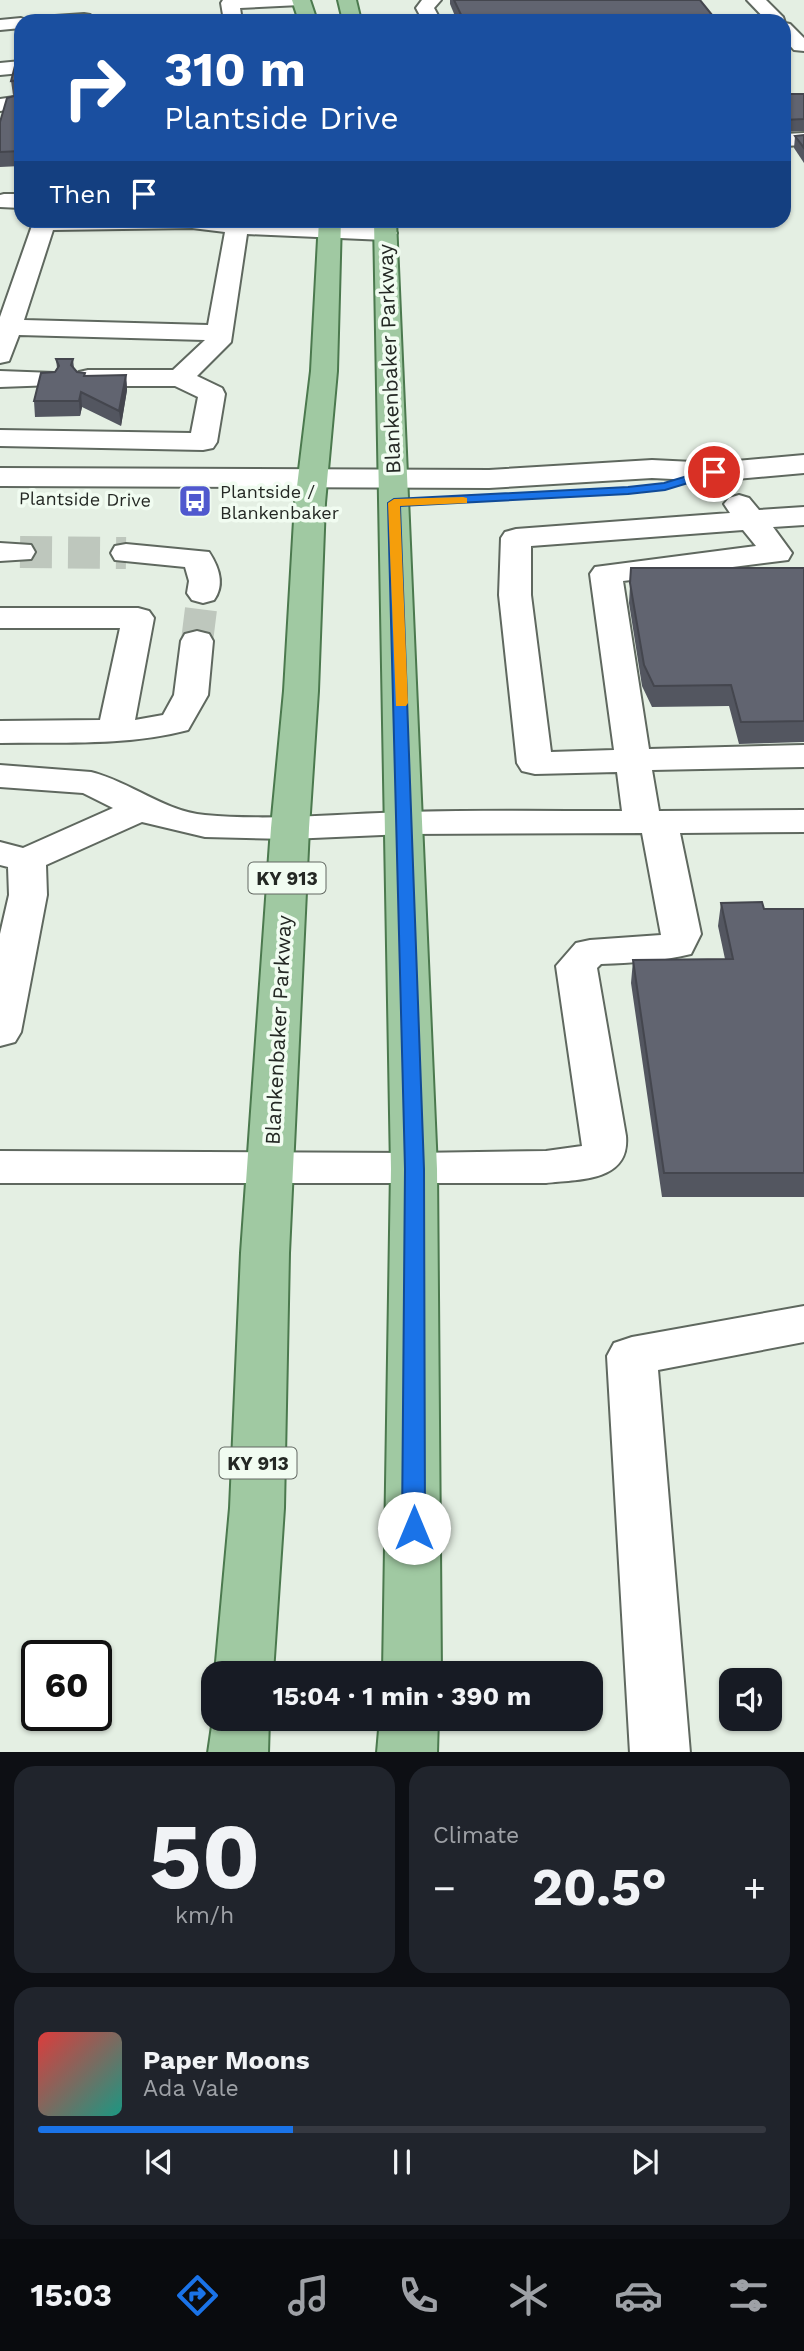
<!DOCTYPE html>
<meta charset="utf-8">
<style>
body{margin:0;font-family:"Work Sans",sans-serif;background:#20242c;color:#f1f3f6;height:100vh;display:flex;flex-direction:column;font-size:26px;white-space:nowrap}
*{box-sizing:border-box;margin:0}
p{font-size:23px;color:#9ea1a6}
.icon{flex:none;width:38px;height:38px;fill:none;stroke:currentColor;stroke-width:2;stroke-linecap:round;stroke-linejoin:round}
.map{position:relative;height:1752px;overflow:hidden}
.sheet{display:flex;flex-direction:column;gap:14px;padding:14px;background:#0d0f14;flex:1}
.sheet>*{flex:none}
.guide{position:absolute;left:14px;top:14px;width:777px;height:214px;border-radius:21px;box-shadow:0 2px 5px #0004;background:#1a4fa0;color:#fff;overflow:hidden}
.buttons{position:absolute;left:719px;top:1668px;display:grid;gap:14px}
.buttons a{display:grid;place-items:center;width:63px;height:63px;border-radius:14px;background:#171b24;box-shadow:0 2px 5px #0004;font-size:35px}
.speed{position:absolute;left:21px;top:1640px;display:flex;gap:14px;font-size:35px;font-weight:700;text-align:center}
.speed>*{display:grid;place-content:center;width:91px;height:91px;border-radius:50%;background:#171b24;box-shadow:0 2px 5px #0004;line-height:1}
.speed .limit{border:4px solid #111;border-radius:10px;background:#fff;color:#111}
.pin{position:absolute;display:grid;place-items:center;width:60px;height:60px;color:#fff;margin:-30px;border:4px solid #fff;border-radius:50%;box-shadow:0 2px 7px #0007}
.me{position:absolute;width:77px;margin:-38px;rotate:0deg;stroke-linejoin:round;filter:drop-shadow(0 0 5px #0008)}
.turn{display:flex;align-items:center;gap:24px;height:147px;padding:0 35px;font-size:32px}
.turn .icon{width:91px;height:91px;stroke-width:2.5}
.turn b{display:block;font-size:49px;line-height:60px}
.then{display:flex;align-items:center;height:66px;padding:0 35px;background:#0003;gap:14px;font-size:26px}
.big{font-size:52px;font-weight:700;line-height:1.1}
.sheet .tile{flex:1;display:flex;flex-direction:column;justify-content:center;gap:10px;min-width:0;padding:0 24px;border-radius:21px;background:#20242c}
.sheet .dial{align-items:center;gap:0}
.dial b{font-size:91px;line-height:1}
.song{display:flex;align-items:center;gap:21px}
.cover{width:84px;height:84px;border-radius:10px;background:linear-gradient(135deg,hsl(0 70% 55%),hsl(170 70% 35%))}
.played{height:7px;border-radius:4px;background:linear-gradient(90deg,#1a73e8 35%,#363941 35%)}
.keys{display:flex;justify-content:space-around;direction:ltr}
.heat{display:flex;justify-content:space-between;align-items:center;font-size:38px;direction:ltr}
.sheet .tiles{flex:1;display:grid;gap:14px;grid-template-columns:1fr 1fr}
.tile:last-child{grid-column:span 2}
.trip{position:absolute;left:201px;top:1661px;width:402px;height:70px;border-radius:21px;background:#171b24;box-shadow:0 2px 5px #0004;font-weight:700;line-height:70px;text-align:center}
.dock{display:flex;height:112px;justify-content:space-around;align-items:center;background:#090b0e;color:#9ea1a6}
.dock .icon{width:49px;height:49px}
.dock .current{color:#1a73e8}
.dock b{font-size:32px;color:#f1f3f6}
.map>svg:first-child{display:block}
</style>
<div class="map">
<svg width="804" height="1753" viewBox="0 0 804 1753">
<rect width="100%" height="100%" fill="#e4efe3"/>
<g fill="none" stroke-linecap="round" stroke-linejoin="round">
<!-- minor-tunnel -->
<g stroke="#bec7bd" stroke-width="32" stroke-dasharray="32 16" stroke-linecap="butt">
<path d="M 20,552 L 126,553"/>
<path d="M 197,641 L 203,593"/>
</g>
<defs>
<g id="minor">
<path d="M 223,0 L 309,0 L 300,5 L 240,8 L 242,21 L 224,21 L 221,3 Z"/>
<path d="M 422,0 L 441,0 L 434,8 L 441,21 L 423,21 L 416,8 Z"/>
<path d="M 747,0 L 766,0 L 783,17 L 785,23 L 790,24 L 804,38 L 804,51 L 794,50 L 784,39 L 784,21 L 767,21 Z"/>
<path d="M 84,14 L 90,15 L 93,21 L 46,21 L 55,16 Z"/>
<path d="M 21,18 L 29,21 L 21,21 L 21,28 L 0,30 L 0,20 Z"/>
<path d="M 21,61 L 21,73 L 0,75 L 0,63 Z"/>
<path d="M 21,96 L 21,108 L 0,111 L 0,99 Z"/>
<path d="M 804,133 L 804,145 L 784,146 L 784,134 Z"/>
<path d="M 4,194 L 21,194 L 21,208 L 0,207 L 0,195 Z"/>
<path d="M 34,220 L 248,220 L 385,226 L 393,228 L 397,233 L 393,238 L 385,240 L 247,234 L 231,342 L 197,376 L 222,388 L 225,394 L 217,442 L 213,448 L 203,450 L 0,446 L 0,430 L 191,433 L 198,397 L 175,386 L 88,386 L 79,384 L 75,378 L 79,372 L 88,370 L 173,370 L 205,340 L 19,335 L 9,361 L 0,363 L 0,317 ZM 192,228 L 225,232 L 208,325 L 24,320 L 53,230 Z"/>
<path d="M 0,371 L 54,373 L 58,379 L 54,385 L 0,387 Z"/>
<path d="M 804,455 L 804,473 L 714,481 L 652,478 L 489,488 L 0,486 L 0,468 L 489,470 L 652,460 L 714,463 Z"/>
<path d="M 739,495 L 749,498 L 759,510 L 804,507 L 804,525 L 773,527 L 792,553 L 788,560 L 623,581 L 649,749 L 804,745 L 804,767 L 652,770 L 659,811 L 804,810 L 804,832 L 680,833 L 701,934 L 691,954 C 661,961 632,963 601,964 L 597,968 L 626,1136 C 630,1182 579,1179 546,1183 L 0,1183 L 0,1151 L 414,1153 L 546,1151 L 582,1146 L 556,966 L 576,943 L 590,940 L 661,935 L 642,833 L 405,834 L 290,839 L 205,837 L 142,822 L 46,865 L 47,895 L 21,1032 L 15,1042 L 0,1046 L 0,934 L 9,895 L 8,867 L 0,865 L 0,842 L 23,848 L 113,808 L 83,793 L 0,787 L 0,765 L 91,772 C 131,782 163,811 205,815 C 271,821 338,814 403,812 C 476,810 549,811 622,811 L 617,772 L 535,774 L 522,771 L 517,763 L 499,595 L 501,538 L 505,532 L 516,529 L 730,513 L 724,504 L 729,498 ZM 743,530 L 756,546 L 595,567 L 590,574 L 614,750 L 551,752 L 531,595 L 531,546 Z"/>
<path d="M 0,543 L 31,545 L 35,552 L 31,559 L 0,561 Z"/>
<path d="M 126,544 L 209,552 C 219,567 225,585 214,600 L 203,603 L 192,600 L 187,593 L 189,581 L 185,567 L 115,560 L 111,553 L 115,546 Z"/>
<path d="M 0,608 L 138,608 L 149,611 L 154,618 L 135,720 L 163,715 L 174,695 L 181,641 L 185,634 L 197,631 L 209,634 L 213,641 L 208,695 L 188,730 C 127,746 63,742 0,743 L 0,721 L 100,720 L 120,628 L 0,628 Z"/>
<path d="M 804,1306 L 804,1342 L 658,1370 L 690,1753 L 630,1753 L 607,1356 L 614,1343 L 632,1337 Z"/>
</g>
<g id="major">
<path d="M 292,0 L 310,0 L 317,21 L 299,21 Z"/>
<path d="M 338,0 L 356,0 L 361,21 L 343,21 Z"/>
<path d="M 319,220 L 341,220 L 337,371 L 325,503 L 318,691 L 309,828 L 289,1253 L 284,1508 L 273,1673 L 215,1673 L 230,1508 L 241,1253 L 271,828 L 284,691 L 295,503 L 311,371 Z"/>
<path d="M 374,220 L 396,220 L 437,1169 L 441,1673 L 383,1673 L 391,1169 Z"/>
<path d="M 214,1712 L 214,1718 L 269,1718 L 268,1753 L 208,1753 Z"/>
<path d="M 380,1718 L 438,1718 L 437,1753 L 377,1753 Z"/>
</g>
</defs>
<!-- minor casing -->
<use href="#minor" stroke="#5f685f" stroke-width="4"/>
<!-- major casing -->
<use href="#major" stroke="#4b794e" stroke-width="4"/>
<!-- minor -->
<use href="#minor" fill="#fff" fill-rule="evenodd"/>
<!-- major -->
<use href="#major" fill="#a0c9a2" fill-rule="evenodd"/>
</g>
<!-- wall -->
<g fill="#535660">
<path d="M 450,0 L 700,0 L 717,21 L 457,21 L 450,4 Z"/>
<path d="M 21,60 L 21,94 L 13,95 L 11,81 Z"/>
<path d="M 21,94 L 21,166 L 0,167 L 0,122 Z"/>
<path d="M 784,94 L 804,94 L 804,131 L 784,132 Z"/>
<path d="M 804,135 L 804,163 L 794,148 L 795,136 Z"/>
<path d="M 56,359 L 73,359 L 74,368 L 77,372 L 85,373 L 85,376 L 126,375 L 127,390 L 121,426 L 82,407 L 80,416 L 35,417 L 34,401 L 57,368 Z"/>
<path d="M 631,568 L 804,568 L 804,742 L 739,744 L 729,706 L 652,707 L 642,686 L 629,603 Z"/>
<path d="M 721,903 L 764,909 L 804,909 L 804,1197 L 662,1197 L 631,983 L 633,960 L 725,959 L 718,926 Z"/>
</g>
<!-- shaded-wall -->
<g fill="#44464e">
<path d="M 126,375 L 127,390 L 121,426 L 119,411 Z"/>
<path d="M 81,392 L 82,407 L 80,416 L 79,401 Z"/>
</g>
<!-- building -->
<g fill="#616470" stroke="#44464e" stroke-width="2">
<path d="M 454,0 L 700,0 L 717,21 L 464,21 Z"/>
<path d="M 21,60 L 21,80 L 11,81 L 16,62 Z"/>
<path d="M 21,94 L 21,151 L 0,152 L 0,122 L 7,98 Z"/>
<path d="M 784,94 L 804,94 L 804,119 L 784,120 Z"/>
<path d="M 804,135 L 804,148 L 795,136 Z"/>
<path d="M 56,359 L 73,359 L 71,365 L 77,372 L 85,373 L 84,376 L 126,375 L 119,411 L 81,392 L 79,401 L 34,401 L 41,373 L 55,372 L 59,366 Z"/>
<path d="M 631,568 L 804,568 L 804,721 L 741,722 L 731,685 L 654,686 L 644,665 L 630,583 Z"/>
<path d="M 762,902 L 764,909 L 804,909 L 804,1173 L 664,1173 L 633,960 L 733,959 L 721,903 Z"/>
</g>
<!-- route -->
<path fill="#1a73e8" stroke="#114b97" stroke-width="2" d="M 714,468 L 718,469 L 718,474 L 665,490 L 628,494 L 400,506 L 424,1169 L 425,1528 L 421,1535 L 414,1538 L 406,1535 L 402,1528 L 405,1169 L 388,503 L 394,499 L 628,487 L 664,483 Z"/>
<!-- slow -->
<path fill="#f59e0b" d="M 463,497 L 467,498 L 467,503 L 400,506 L 408,703 L 406,706 L 396,706 L 388,503 L 394,499 Z"/>
<!-- icons -->
<defs>
<symbol id="bus-square" viewBox="-11 -11 22 22"><rect x="-9" y="-9" width="18" height="18" rx="4" fill="#5058ce" stroke="#f1fcf1"/><path d="M-5-6H5V4H4V6H2V4H-2V6H-4V4H-5ZM-3.5-4V0h7V-4ZM-3.5 1.2v1.5H-2V1.2ZM2 1.2v1.5H3.5V1.2Z" fill="#fff"/></symbol>
</defs>
<g fill-rule="evenodd">
<use href="#bus-square" x="176" y="482" width="38" height="38"/>
</g>
<g text-anchor="middle" dominant-baseline="central" stroke-width="7" stroke-linejoin="round" paint-order="stroke">
<!-- far-poi labels -->
<g font-size="18" fill="#242824" stroke="#f1fcf1" text-anchor="start">
<text x="220" y="491">Plantside /<tspan x="220" dy="21">Blankenbaker</tspan></text>
</g>
<!-- far-street labels -->
<g font-size="18" fill="#242824" stroke="#f1fcf1">
<text transform="translate(85 499) rotate(1)">Plantside Drive</text>
</g>
<!-- shield labels -->
<g fill="#f1fcf1" stroke="#626862" stroke-width="2">
<rect x="248.5" y="862.5" width="77" height="31" rx="5"/>
<rect x="219.5" y="1447.5" width="77" height="31" rx="5"/>
</g>
<g font-size="19" font-weight="bold" fill="#242824">
<text x="287" y="878">KY 913</text>
<text x="258" y="1463">KY 913</text>
</g>
<!-- street labels -->
<g font-size="21" fill="#242824" stroke="#f1fcf1">
<text transform="translate(389 359) rotate(-92)">Blankenbaker Parkway</text>
<text transform="translate(278 1030) rotate(-87)">Blankenbaker Parkway</text>
</g>
</g>
</svg>
<div class="buttons">
<a><svg class="icon" aria-label="sound" viewBox="0 0 24 24"><path d="M4 9h4l5-4v14l-5-4H4zM17 9q2 3 0 6"/></svg></a>
</div>
<div class="speed"><div class="limit">60</div></div>
<div class="pin" style="left:714px;top:472px;background:#d93025"><svg class="icon" aria-label="arrive" viewBox="0 0 24 24"><path d="M6 21V4h12l-3 4 3 4H6"/></svg></div>
<svg class="me" style="left:414px;top:1528px" viewBox="-20 -20 40 40"><circle r="19" fill="#fff"/><path d="M0-13L10 11 0 6-10 11z" fill="#1a73e8"/></svg>
<div class="trip">15:04 · 1 min · 390 m</div>
<div class="guide">
<div class="turn"><svg class="icon" aria-label="right" viewBox="0 0 24 24"><path d="M7 20v-9h11M14 6l5 5-5 5"/></svg><div><b>310 m</b>Plantside Drive</div></div>
<div class="then">Then<svg class="icon" aria-label="arrive" viewBox="0 0 24 24"><path d="M6 21V4h12l-3 4 3 4H6"/></svg></div>
</div>
</div>
<section class="sheet">
<div class="tiles">
<div class="tile dial"><b>50</b><p>km/h</p></div>
<div class="tile"><p>Climate</p>
<div class="heat"><a>−</a><b class="big">20.5°</b><a>+</a></div>
</div>
<div class="tile">
<div class="song"><i class="cover"></i><div><b>Paper Moons</b><p>Ada Vale</p></div></div>
<div class="played"></div>
<div class="keys"><svg class="icon" aria-label="previous" viewBox="0 0 24 24"><path d="M18 5L8 12l10 7zM5 5v14"/></svg><svg class="icon" aria-label="pause" viewBox="0 0 24 24"><path d="M8 5v14M16 5v14"/></svg><svg class="icon" aria-label="next" viewBox="0 0 24 24"><path d="M6 5l10 7-10 7zM19 5v14"/></svg></div>
</div>
</div>
</section>
<nav class="dock">
<b>15:03</b>
<svg class="icon current" aria-label="directions" viewBox="0 0 24 24"><path d="M12 3l9 9-9 9-9-9zM9 14v-3h6M13 9l2 2-2 2"/></svg>
<svg class="icon" aria-label="music" viewBox="0 0 24 24"><path d="M9 18V5l10-2v13"/><circle cx="6" cy="18" r="3"/><circle cx="16" cy="16" r="3"/></svg>
<svg class="icon" aria-label="phone" viewBox="0 0 24 24"><path d="M5 4h4l2 5-3 2q2 4 5 5l2-3 5 2v4C11 20 4 13 5 4z"/></svg>
<svg class="icon" aria-label="climate" viewBox="0 0 24 24"><path d="M12 3v18M4 7l16 10M4 17L20 7"/></svg>
<svg class="icon" aria-label="car" viewBox="0 0 24 24"><path d="M5 17H2v-5l4-1 3-4h7l3 4 3 1v5h-3M9 17h6M6 11h13"/><circle cx="7" cy="17" r="2"/><circle cx="17" cy="17" r="2"/></svg>
<svg class="icon" aria-label="filters" viewBox="0 0 24 24"><path d="M4 7h16M4 17h16"/><circle cx="9" cy="7" r="2"/><circle cx="15" cy="17" r="2"/></svg>
</nav>
